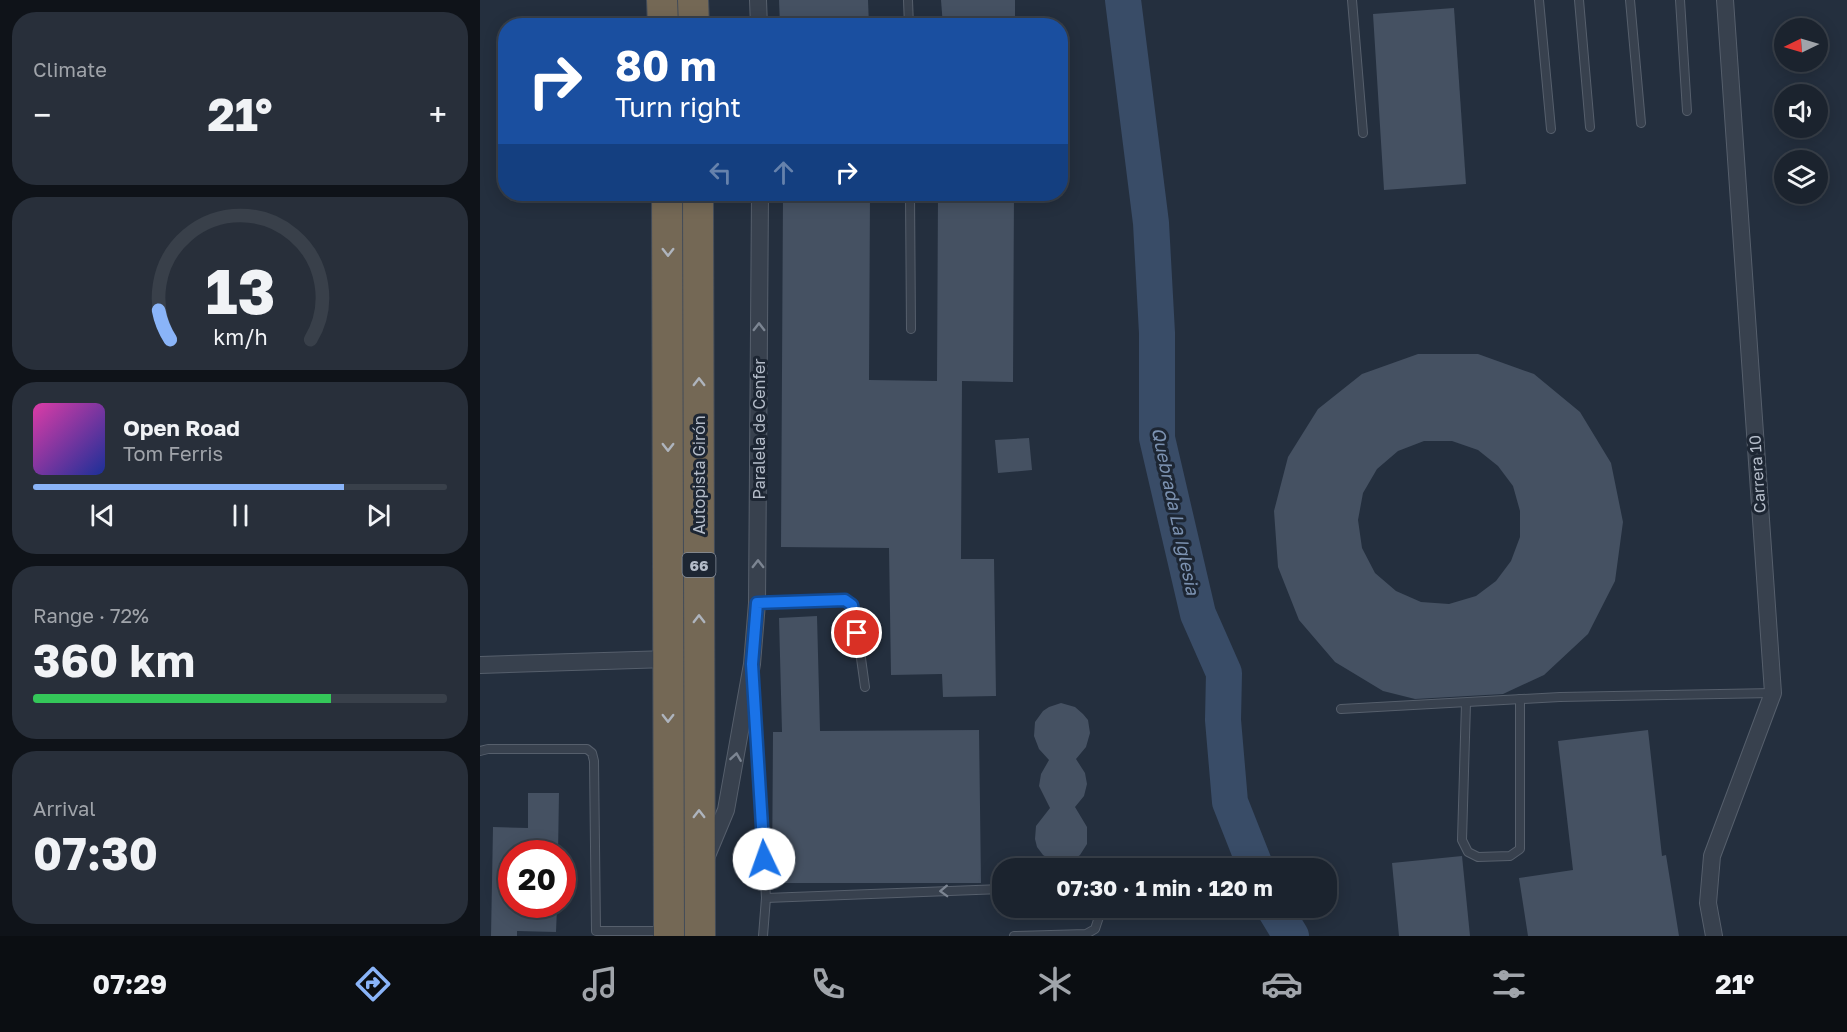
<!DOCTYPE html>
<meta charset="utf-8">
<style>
body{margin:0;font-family:"Golos Text",sans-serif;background:#282f3a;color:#f1f3f6;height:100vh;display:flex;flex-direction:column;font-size:22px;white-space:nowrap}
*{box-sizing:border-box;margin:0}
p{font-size:20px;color:#a0a4aa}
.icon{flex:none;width:33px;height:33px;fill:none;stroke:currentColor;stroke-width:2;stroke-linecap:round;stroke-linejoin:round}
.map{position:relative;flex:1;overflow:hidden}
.panel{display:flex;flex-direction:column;gap:12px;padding:12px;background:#0f1319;width:480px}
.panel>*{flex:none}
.banner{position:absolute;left:18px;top:18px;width:570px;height:183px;border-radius:24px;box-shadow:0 3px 15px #0003,0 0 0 2px #39404a;background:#1a4fa0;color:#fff;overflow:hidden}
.needle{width:39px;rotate:265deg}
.controls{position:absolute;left:1294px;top:18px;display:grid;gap:12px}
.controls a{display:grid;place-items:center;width:54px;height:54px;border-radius:50%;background:#1b232e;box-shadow:0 3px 15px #0003,0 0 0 2px #39404a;font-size:30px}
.speed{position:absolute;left:18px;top:840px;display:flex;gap:12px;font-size:30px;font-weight:700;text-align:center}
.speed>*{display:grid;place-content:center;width:78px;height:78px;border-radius:50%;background:#1b232e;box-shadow:0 3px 15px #0003,0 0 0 2px #39404a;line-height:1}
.speed .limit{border:9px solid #d22;background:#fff;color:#111}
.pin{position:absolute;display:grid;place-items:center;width:51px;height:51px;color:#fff;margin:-26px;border:3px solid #fff;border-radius:50%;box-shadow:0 2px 6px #0007}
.me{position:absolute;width:66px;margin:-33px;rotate:357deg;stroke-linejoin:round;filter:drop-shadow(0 0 4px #0008)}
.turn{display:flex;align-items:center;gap:21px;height:126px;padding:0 18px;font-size:27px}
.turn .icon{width:78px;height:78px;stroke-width:2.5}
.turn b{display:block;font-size:42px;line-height:51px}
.lanes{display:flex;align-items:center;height:57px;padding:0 18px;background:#0003;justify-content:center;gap:30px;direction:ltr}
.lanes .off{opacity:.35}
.big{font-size:45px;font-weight:700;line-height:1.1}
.panel .card{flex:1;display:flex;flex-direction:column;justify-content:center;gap:9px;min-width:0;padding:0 21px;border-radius:24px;background:#282f3a}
.panel .dial{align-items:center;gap:0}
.dial svg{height:156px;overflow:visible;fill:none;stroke:#39404a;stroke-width:7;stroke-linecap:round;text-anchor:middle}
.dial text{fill:#f1f3f6;stroke:none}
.song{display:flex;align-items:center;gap:18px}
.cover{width:72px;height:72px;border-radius:9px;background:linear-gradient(135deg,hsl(320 70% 55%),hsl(230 70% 35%))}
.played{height:6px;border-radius:3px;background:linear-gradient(90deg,#8ab4f8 75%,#39404a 75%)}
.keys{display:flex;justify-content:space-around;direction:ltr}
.heat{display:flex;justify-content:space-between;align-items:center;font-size:33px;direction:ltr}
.charge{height:9px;border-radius:4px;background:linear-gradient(90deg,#34c759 72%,#39404a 0)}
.trip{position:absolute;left:512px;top:858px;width:345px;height:60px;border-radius:24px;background:#1b232e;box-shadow:0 3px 15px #0003,0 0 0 2px #39404a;font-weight:700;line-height:60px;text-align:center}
.tabs{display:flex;height:96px;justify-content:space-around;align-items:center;background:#0b0e12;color:#a0a4aa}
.tabs .icon{width:42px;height:42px}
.tabs .selected{color:#8ab4f8}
.tabs b{font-size:27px;color:#f1f3f6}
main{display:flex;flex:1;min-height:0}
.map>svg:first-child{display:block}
</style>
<main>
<section class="panel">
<div class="card"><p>Climate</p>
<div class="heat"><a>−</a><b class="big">21°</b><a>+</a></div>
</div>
<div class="card dial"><svg viewBox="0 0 100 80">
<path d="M14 69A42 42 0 1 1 86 69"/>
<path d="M14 69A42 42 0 0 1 8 54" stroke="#8ab4f8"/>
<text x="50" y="56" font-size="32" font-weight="700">13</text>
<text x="50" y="72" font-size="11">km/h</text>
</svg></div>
<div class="card">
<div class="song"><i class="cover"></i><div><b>Open Road</b><p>Tom Ferris</p></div></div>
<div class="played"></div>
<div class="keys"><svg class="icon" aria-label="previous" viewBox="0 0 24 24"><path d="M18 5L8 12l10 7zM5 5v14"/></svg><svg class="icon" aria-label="pause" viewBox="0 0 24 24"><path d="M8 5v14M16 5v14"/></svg><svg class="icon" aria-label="next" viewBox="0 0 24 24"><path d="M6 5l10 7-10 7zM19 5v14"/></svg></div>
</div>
<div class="card"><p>Range · 72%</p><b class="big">360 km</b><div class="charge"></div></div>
<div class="card"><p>Arrival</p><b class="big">07:30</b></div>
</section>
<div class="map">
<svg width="1367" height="936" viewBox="0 0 1367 936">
<rect width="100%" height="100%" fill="#242f3e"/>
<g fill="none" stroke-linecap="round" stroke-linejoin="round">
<!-- river -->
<g stroke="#394c67" stroke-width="36">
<path d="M 643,0 L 671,223 L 677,333 L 677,438 L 718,614 L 744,673 L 743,720 L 750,802 L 776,868"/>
<path d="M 794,908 L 811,936"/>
</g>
</g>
<!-- building -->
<g fill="#455162" fill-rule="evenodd">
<path d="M 299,0 L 388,0 L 389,26 L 300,26 Z"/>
<path d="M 461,0 L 535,0 L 535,26 L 463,26 Z"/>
<path d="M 974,8 L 986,184 L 904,190 L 893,14 Z"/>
<path d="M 303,194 L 390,194 L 389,380 L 457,381 L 458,194 L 534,194 L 533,382 L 482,381 L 481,559 L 514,559 L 516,696 L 463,697 L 462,674 L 411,675 L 409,548 L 301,547 Z"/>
<path d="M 938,354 L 998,354 L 1054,374 L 1100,412 L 1131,463 L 1143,522 L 1135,581 L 1108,634 L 1064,675 L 1023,694 L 935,699 L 903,691 L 855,662 L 819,620 L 798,567 L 794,511 L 808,457 L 838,409 L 882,374 ZM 944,441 L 972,441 L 998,450 L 1018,466 L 1033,486 L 1040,511 L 1040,537 L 1031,561 L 1016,581 L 996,596 L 969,604 L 941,602 L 916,591 L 895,573 L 882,548 L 878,520 L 883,493 L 897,469 L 918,451 Z"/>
<path d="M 549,438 L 552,470 L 518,473 L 515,440 Z"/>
<path d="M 337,616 L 340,731 L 499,730 L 501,883 L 292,883 L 293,732 L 302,732 L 299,618 Z"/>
<path d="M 581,703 L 595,707 L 603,714 L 608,720 L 610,733 L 606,747 L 596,759 L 605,773 L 607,784 L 604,796 L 595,807 L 607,827 L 607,844 L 600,855 L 593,860 L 581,863 L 573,861 L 563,855 L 557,847 L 555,839 L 556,826 L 570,808 L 559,786 L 561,774 L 569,760 L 559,749 L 554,736 L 555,722 L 563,711 L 569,707 Z"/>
<path d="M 1168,730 L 1182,856 L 1186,855 L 1199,936 L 1048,936 L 1039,878 L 1093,870 L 1078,741 Z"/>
<path d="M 48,793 L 79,793 L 78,854 L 32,854 L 32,907 L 77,908 L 76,932 L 37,931 L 37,936 L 11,936 L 13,827 L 48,828 Z"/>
<path d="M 982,856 L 990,936 L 919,936 L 912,863 Z"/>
</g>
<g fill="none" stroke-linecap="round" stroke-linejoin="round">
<defs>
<g id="lane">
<path d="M 428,0 L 429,26"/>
<path d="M 872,0 L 883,133"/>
<path d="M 1059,0 L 1071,129"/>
<path d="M 1099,0 L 1110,127"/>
<path d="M 1150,0 L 1161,123"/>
<path d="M 1200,0 L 1207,111"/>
<path d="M 430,194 L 431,329"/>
<path d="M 277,603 L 365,600 L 372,605 L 375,615 L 385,687"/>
<path d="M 274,688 L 286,898 L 283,936"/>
<path d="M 986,703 L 982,840 L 988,852 L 998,857 L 1030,856 L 1040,849 L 1040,699"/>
<path d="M 861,709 L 1080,697 L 1293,693"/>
<path d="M 0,751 L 8,749 L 107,749 L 112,753 L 114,761 L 116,931 L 183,931"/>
<path d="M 286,898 L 522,889"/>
<path d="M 534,936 L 606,934 L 615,929 L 621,911 L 619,908"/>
</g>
<g id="street">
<path d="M 278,0 L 279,26"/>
<path d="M 0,665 L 188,659"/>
<path d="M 226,858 L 246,810 L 272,664 L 277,603 L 280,194"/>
<path d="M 1234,936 L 1228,903 L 1232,856 L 1293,693 L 1245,0"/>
</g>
<g id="highway">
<path d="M 182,0 L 183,26"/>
<path d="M 213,0 L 214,26"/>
<path d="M 187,194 L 189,936"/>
<path d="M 218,194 L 220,936"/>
</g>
</defs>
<!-- lane casing -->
<use href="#lane" stroke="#565f6c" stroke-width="10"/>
<!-- street casing -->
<use href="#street" stroke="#565f6c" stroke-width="18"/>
<!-- highway casing -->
<use href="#highway" stroke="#434c59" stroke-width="32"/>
<!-- lane -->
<use href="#lane" stroke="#38414e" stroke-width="8"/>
<!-- street -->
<use href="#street" stroke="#38414e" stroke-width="16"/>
<!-- highway -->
<use href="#highway" stroke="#746855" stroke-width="30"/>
</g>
<!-- one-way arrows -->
<defs><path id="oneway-chevron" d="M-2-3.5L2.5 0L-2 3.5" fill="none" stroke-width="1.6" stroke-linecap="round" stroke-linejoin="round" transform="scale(1.5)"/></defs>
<g stroke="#aeb4bd">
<use href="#oneway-chevron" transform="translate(188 252) rotate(90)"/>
<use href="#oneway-chevron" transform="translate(219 382) rotate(-90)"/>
<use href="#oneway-chevron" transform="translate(188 447) rotate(90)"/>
<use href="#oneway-chevron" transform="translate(219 619) rotate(-90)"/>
<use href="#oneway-chevron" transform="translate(188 718) rotate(90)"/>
<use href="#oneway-chevron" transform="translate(219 814) rotate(-90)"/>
</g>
<g stroke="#7c8592">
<use href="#oneway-chevron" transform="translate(279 327) rotate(-90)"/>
<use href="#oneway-chevron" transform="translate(278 564) rotate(-90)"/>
<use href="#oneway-chevron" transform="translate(256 757) rotate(-81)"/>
<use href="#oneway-chevron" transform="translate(464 891) rotate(178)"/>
</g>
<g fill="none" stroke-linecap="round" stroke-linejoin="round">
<defs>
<path id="route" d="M 284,859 L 272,664 L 277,603 L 365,600 L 372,605 L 377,633"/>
</defs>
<!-- route casing -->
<use href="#route" stroke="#114b97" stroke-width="15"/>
<!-- route -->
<use href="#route" stroke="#1a73e8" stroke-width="10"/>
</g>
<g text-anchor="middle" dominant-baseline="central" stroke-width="6" stroke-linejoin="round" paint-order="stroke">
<!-- shield labels -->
<rect fill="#1d2633" stroke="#878f9c" stroke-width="1.5" x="202.5" y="553" width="33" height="24" rx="4.5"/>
<g font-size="15" font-weight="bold" fill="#b4bcc9">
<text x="219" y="565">66</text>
</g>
<!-- street labels -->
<g font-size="16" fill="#b4bcc9" stroke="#1d2633">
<text transform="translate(279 429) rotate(-90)">Paralela de Cenfer</text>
<text transform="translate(1277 474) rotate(-94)">Carrera 10</text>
<text transform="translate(219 475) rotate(-90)">Autopista Girón</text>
</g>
<!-- water labels -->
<g font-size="18" font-style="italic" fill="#7c92b1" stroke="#1d2633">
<text transform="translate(696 511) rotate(78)">Quebrada La Iglesia</text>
</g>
</g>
</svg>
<div class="controls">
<a><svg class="needle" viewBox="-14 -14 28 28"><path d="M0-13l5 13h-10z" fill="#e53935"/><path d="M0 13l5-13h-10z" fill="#a0a4aa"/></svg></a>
<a><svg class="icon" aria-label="sound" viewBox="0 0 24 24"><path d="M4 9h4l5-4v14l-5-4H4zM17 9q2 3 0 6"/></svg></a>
<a><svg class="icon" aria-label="layers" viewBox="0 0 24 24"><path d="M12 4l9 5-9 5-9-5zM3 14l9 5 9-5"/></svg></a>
</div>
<div class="speed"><div class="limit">20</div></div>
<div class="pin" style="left:377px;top:633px;background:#d93025"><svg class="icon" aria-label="arrive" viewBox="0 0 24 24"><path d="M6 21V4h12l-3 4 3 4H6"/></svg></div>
<svg class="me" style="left:284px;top:859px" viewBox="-20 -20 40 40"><circle r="19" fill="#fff"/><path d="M0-13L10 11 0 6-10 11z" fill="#1a73e8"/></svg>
<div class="trip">07:30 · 1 min · 120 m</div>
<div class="banner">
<div class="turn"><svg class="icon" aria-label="right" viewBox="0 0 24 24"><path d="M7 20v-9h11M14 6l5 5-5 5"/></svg><div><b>80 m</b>Turn right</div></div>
<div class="lanes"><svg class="icon off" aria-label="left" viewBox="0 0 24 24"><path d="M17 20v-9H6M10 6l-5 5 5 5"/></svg><svg class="icon off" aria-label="ahead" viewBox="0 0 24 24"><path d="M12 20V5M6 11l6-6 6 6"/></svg><svg class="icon" aria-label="right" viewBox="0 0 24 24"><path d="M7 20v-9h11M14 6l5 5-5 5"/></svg></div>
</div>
</div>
</main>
<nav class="tabs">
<b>07:29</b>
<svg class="icon selected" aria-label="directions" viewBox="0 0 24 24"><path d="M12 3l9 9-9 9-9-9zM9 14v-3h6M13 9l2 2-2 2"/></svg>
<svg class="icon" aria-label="music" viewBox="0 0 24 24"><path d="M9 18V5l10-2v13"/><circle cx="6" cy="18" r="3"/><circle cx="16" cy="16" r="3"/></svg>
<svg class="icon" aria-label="phone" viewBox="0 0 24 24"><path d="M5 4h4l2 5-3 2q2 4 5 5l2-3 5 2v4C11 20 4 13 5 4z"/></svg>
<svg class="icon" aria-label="climate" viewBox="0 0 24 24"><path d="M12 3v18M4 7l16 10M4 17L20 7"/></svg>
<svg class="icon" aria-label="car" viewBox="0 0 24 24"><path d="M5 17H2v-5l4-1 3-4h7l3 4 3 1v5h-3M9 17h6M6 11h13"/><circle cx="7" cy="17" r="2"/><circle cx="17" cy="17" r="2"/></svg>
<svg class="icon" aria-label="filters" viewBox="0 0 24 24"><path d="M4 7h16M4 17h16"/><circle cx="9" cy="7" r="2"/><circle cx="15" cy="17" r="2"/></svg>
<b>21°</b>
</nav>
